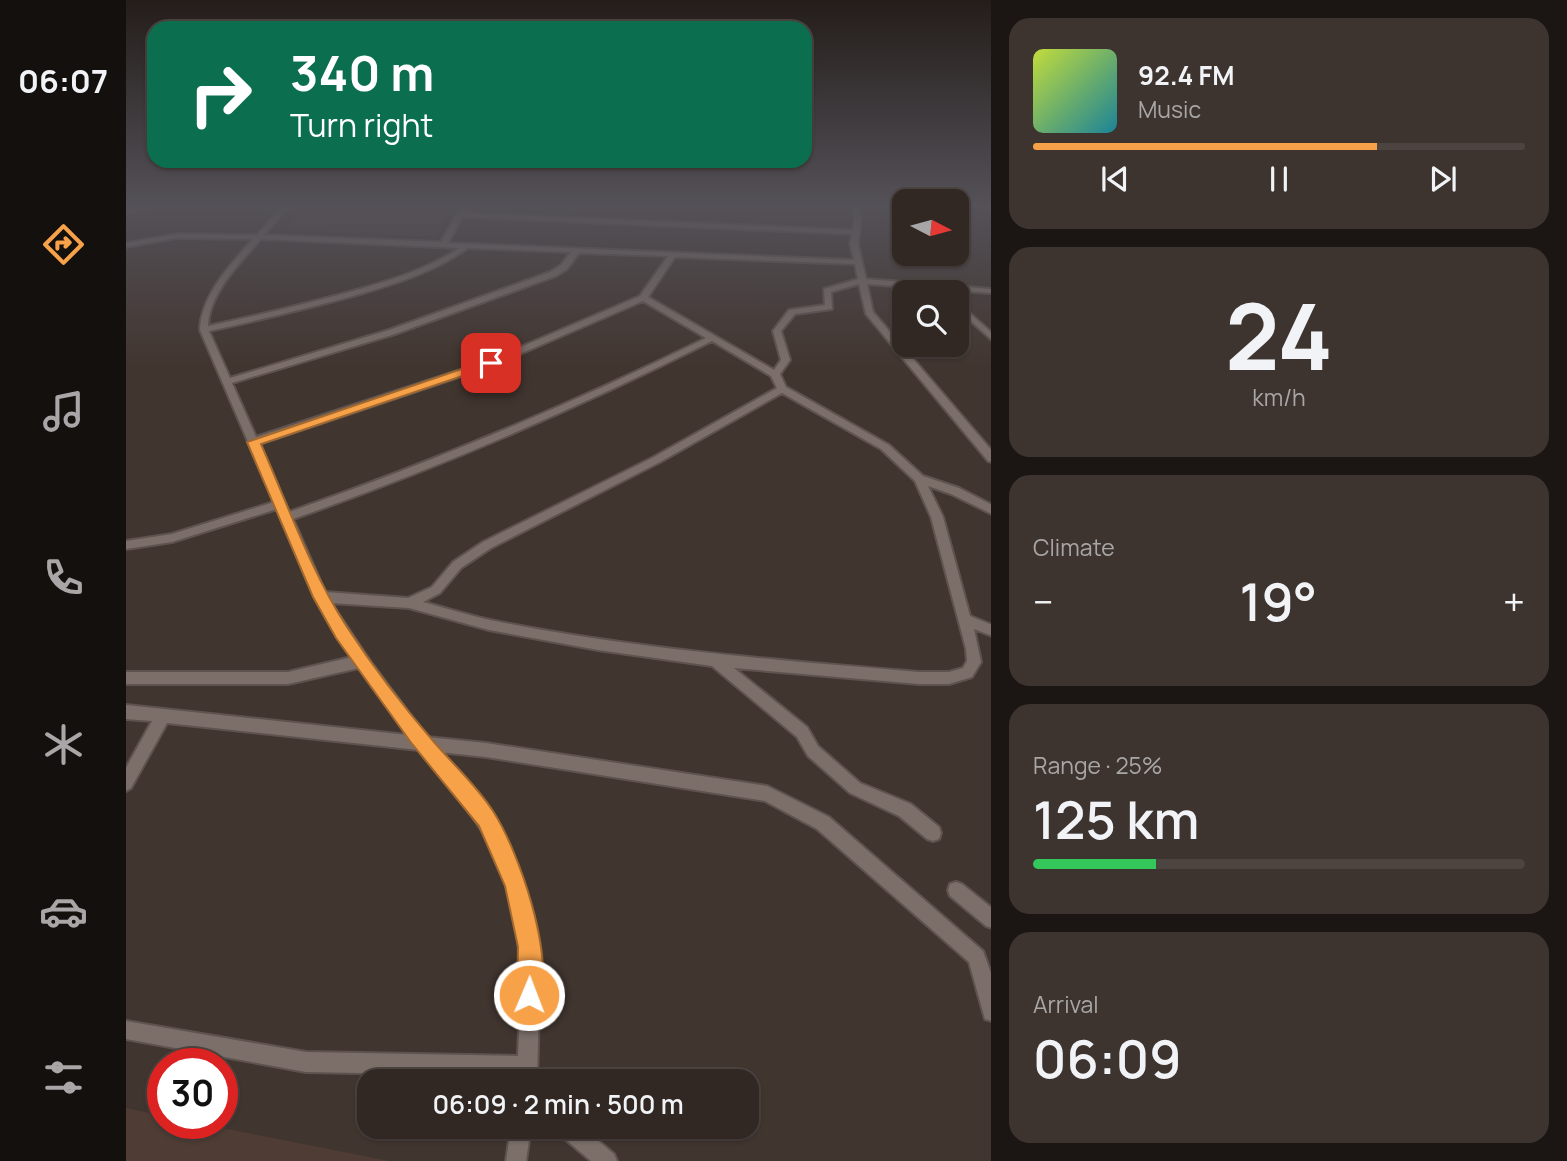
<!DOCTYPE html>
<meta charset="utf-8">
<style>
body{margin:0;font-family:Manrope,sans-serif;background:#3d3430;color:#f1f3f6;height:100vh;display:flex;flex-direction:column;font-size:26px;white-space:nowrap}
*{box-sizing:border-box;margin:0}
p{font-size:23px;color:#a8a6a6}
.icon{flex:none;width:38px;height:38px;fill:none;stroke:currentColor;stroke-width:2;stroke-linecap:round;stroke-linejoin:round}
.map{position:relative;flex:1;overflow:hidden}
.panel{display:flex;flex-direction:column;gap:18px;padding:18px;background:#1b1613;width:576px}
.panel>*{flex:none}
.top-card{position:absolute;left:21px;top:21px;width:665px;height:147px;border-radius:21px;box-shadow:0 2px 5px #0004,0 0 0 2px #4c4441;background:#0b6e4f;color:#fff;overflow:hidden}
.needle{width:46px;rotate:96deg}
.tools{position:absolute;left:766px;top:189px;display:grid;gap:14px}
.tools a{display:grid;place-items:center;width:77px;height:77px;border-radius:14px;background:#312823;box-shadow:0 2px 5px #0004,0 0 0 2px #4c4441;font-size:35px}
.speed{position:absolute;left:21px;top:1048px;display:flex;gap:14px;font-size:35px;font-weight:700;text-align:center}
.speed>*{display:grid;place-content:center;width:91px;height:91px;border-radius:50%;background:#312823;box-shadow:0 2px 5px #0004,0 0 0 2px #4c4441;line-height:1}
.speed .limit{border:10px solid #d22;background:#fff;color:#111}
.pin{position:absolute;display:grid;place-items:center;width:60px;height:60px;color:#fff;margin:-30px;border-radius:14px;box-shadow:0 4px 10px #0006}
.me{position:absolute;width:77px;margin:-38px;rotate:1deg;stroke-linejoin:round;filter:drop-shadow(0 0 5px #0008)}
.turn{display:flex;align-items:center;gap:24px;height:147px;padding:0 28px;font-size:32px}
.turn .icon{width:91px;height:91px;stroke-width:2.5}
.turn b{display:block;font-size:49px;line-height:60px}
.big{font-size:52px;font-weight:600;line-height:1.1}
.panel .card{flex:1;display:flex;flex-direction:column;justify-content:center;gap:10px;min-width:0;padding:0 24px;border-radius:21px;background:#3d3430}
.panel .dial{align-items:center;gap:0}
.dial b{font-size:91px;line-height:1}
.song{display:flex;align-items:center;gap:21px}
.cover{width:84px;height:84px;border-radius:10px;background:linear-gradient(135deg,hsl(70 70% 55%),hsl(190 70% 35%))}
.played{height:7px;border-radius:4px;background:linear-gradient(90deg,#f7a149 70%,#4c4441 70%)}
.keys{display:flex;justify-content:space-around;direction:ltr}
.heat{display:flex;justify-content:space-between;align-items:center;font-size:38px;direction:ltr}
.charge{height:10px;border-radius:5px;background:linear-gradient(90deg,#34c759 25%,#4c4441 0)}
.trip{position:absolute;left:231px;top:1069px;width:402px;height:70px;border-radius:21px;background:#312823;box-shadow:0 2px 5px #0004,0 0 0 2px #4c4441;font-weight:600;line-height:70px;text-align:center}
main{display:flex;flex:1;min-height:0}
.menu{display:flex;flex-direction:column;width:126px;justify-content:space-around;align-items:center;background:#14100e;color:#a8a6a6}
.menu .icon{width:49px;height:49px}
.menu .on{color:#f7a149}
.menu b{font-size:32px;color:#f1f3f6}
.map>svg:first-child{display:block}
</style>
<main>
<nav class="menu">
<b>06:07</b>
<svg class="icon on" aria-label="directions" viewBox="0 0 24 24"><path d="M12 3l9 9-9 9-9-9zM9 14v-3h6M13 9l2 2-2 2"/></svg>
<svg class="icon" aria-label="music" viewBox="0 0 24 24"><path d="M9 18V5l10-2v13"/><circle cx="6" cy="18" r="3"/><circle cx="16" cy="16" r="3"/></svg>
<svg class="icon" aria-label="phone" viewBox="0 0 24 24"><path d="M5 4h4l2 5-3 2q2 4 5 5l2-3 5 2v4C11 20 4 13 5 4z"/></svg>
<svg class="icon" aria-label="climate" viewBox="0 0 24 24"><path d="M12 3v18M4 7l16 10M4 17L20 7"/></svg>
<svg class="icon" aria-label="car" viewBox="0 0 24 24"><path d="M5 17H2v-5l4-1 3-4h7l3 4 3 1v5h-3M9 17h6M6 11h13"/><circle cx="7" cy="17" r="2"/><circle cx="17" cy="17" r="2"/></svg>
<svg class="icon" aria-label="filters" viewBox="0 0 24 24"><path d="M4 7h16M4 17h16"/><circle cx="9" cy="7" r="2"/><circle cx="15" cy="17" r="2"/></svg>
</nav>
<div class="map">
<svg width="866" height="1161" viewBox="0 0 866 1161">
<rect width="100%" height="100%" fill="#41352f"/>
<!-- built -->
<g fill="#4f3d35">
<path d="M 179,204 L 327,204 L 310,237 L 159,230 Z"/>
<path d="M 0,1108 L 37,1116 L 37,1124 L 76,1124 L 263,1161 L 0,1161 Z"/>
</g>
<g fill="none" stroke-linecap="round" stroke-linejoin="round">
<defs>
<g id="minor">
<path d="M 22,204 L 36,204 L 0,213 L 0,209 Z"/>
<path d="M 158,204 L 165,204 L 138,235 L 315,242 L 336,204 L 342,204 L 338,213 L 727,230 L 729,218 L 726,204 L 732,204 L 735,218 L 732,244 L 740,279 L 866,289 L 866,293 L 741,284 L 747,312 L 866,451 L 866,462 L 862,461 L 740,314 L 733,284 L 705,292 L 706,309 L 669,314 L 655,331 L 664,360 L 654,374 L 660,387 L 763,445 L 797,476 L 833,488 L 866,505 L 866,514 L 825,494 L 802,486 L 817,517 L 844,616 L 866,625 L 866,636 L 848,629 L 855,662 L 846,677 L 823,684 L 793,684 L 608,668 L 681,727 L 692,746 L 734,783 L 785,804 L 813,827 L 815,833 L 813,839 L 807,841 L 801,839 L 773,816 L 724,793 L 682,756 L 671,737 L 586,666 L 472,650 L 363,630 L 283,608 L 205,603 L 246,664 L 301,737 L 360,743 L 641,786 L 703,817 L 857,951 L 866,976 L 866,1021 L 859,1019 L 857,1012 L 843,962 L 691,829 L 639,801 L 360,757 L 313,752 C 336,779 360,806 378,837 C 419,912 413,999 411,1082 L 391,1082 L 391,1076 L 180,1072 L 0,1039 L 0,1021 L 180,1052 L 392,1056 C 395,987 400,913 367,850 C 348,813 318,782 293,750 L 41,723 L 5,788 L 0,791 L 0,768 L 26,721 L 0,719 L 0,705 L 282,735 L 233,668 L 162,684 L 0,684 L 0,672 L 162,672 L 226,657 L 189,597 L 151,509 L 46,542 L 0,549 L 0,541 L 46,534 L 148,502 L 74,330 C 75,295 105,264 127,239 L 51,238 L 0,247 L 0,243 L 51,234 L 131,235 ZM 336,217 L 726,234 L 724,244 L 728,260 L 322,243 ZM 135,239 L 333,248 C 304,268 268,279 234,289 C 184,303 133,315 82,326 C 83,293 114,263 135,239 ZM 342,248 L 445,252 L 435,265 L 424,272 L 263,330 L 104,378 L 83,331 C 133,320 184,308 234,294 C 272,283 310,271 342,248 ZM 453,253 L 542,256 L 514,296 L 362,361 L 130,437 L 106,383 L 269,334 L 430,276 L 441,269 ZM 549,257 L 729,264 L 732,279 L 698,289 L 699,305 L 663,310 L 647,331 L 655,360 L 648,370 L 522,297 ZM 517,301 L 580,338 C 444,405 306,462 163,512 L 133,444 L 368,365 ZM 586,341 L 645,376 L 651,388 L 526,458 L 357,542 L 327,562 L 306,587 L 282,598 L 199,592 L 167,519 C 310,469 450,409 586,341 ZM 656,393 L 755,449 L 789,481 L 805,517 L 840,649 L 841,661 L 837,668 L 823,672 L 793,672 C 649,660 506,649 364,620 C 342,615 320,608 297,602 L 314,593 L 335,568 L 365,548 L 534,462 Z"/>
<path d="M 860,204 L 866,204 L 866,210 Z"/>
<path d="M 831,302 L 866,333 L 866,340 L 831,309 Z"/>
<path d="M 830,882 L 836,884 L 866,908 L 866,928 L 860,926 L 824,896 L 822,890 L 824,884 Z"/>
<path d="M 385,1127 L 405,1127 L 400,1161 L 380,1161 Z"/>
<path d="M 430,1127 L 456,1127 L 488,1154 L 491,1161 L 465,1161 L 433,1134 Z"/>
</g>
</defs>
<!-- minor casing -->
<use href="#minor" stroke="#5e534f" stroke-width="4"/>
<!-- minor -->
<use href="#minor" fill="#7c6f69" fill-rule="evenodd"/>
</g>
<!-- sky -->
<linearGradient id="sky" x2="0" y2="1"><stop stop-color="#241d1a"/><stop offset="0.56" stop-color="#545158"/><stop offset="1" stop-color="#545158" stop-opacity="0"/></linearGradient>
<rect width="866" height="367" fill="url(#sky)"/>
<!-- route -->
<path fill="#f7a149" stroke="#a1692f" stroke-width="2" d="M 365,359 L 371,363 L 369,365 L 135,444 C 162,505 185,572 221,627 C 247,667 277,706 308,742 C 327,764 351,786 367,811 C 393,851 430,958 412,1003 L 403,1007 L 395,1003 L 391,995 L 392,947 L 379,886 L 353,826 L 286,744 L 210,638 L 187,597 L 121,442 Z"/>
</svg>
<div class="tools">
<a><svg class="needle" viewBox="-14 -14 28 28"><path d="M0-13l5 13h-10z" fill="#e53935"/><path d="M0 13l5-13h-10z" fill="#a8a6a6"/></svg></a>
<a><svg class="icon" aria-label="search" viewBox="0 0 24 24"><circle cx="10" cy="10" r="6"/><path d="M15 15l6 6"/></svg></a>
</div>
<div class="speed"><div class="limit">30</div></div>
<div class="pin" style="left:365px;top:363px;background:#d93025"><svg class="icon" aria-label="arrive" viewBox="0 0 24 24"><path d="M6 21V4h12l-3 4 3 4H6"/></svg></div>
<svg class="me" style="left:403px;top:995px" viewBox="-20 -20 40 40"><circle r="17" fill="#f7a149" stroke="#fff" stroke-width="3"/><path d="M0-11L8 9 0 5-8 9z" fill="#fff"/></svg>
<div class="trip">06:09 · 2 min · 500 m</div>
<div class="top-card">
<div class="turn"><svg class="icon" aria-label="right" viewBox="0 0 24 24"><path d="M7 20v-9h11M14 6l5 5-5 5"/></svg><div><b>340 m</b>Turn right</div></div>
</div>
</div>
<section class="panel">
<div class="card">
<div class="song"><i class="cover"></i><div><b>92.4 FM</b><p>Music</p></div></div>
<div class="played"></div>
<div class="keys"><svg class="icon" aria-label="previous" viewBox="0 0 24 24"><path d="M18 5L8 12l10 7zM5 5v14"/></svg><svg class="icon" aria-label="pause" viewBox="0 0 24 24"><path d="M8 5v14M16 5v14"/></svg><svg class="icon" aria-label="next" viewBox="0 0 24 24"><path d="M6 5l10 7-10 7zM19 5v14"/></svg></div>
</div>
<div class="card dial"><b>24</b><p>km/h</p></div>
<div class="card"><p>Climate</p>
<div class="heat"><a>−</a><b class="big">19°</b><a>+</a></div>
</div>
<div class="card"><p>Range · 25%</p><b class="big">125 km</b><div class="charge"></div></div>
<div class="card"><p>Arrival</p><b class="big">06:09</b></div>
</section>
</main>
